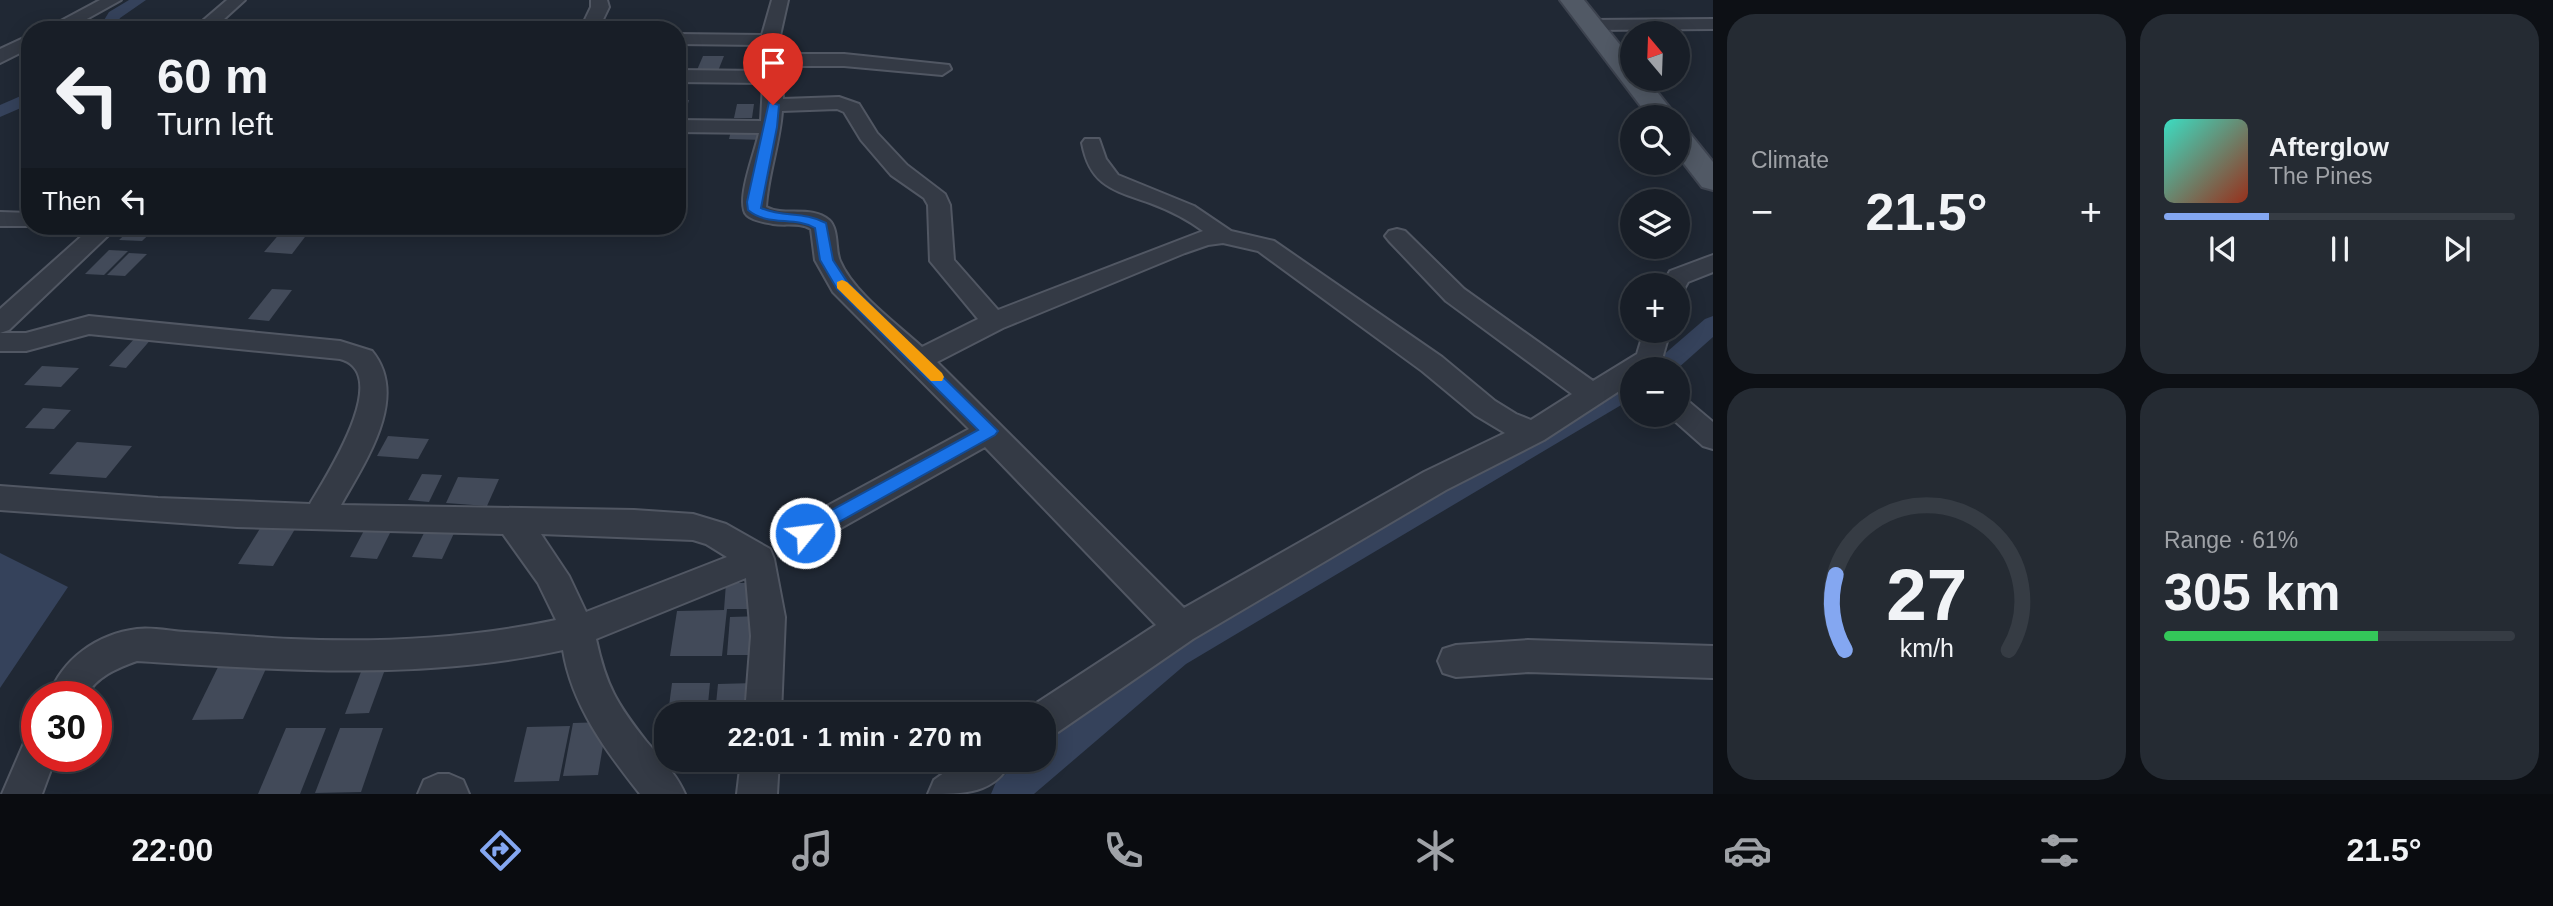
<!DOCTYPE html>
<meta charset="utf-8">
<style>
body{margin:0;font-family:Arial,sans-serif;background:#252b33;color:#f1f3f6;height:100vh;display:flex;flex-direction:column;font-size:26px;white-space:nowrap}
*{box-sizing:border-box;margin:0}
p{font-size:23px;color:#9fa2a7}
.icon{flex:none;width:38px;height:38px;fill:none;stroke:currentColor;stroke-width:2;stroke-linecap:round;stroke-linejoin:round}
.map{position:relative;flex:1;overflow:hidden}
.side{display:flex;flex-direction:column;gap:14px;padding:14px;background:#0d1015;width:840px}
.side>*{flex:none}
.top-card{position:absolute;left:21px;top:21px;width:665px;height:214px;border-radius:28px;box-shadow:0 4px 18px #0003,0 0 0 2px #363c44;background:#181e27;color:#f1f3f6;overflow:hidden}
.needle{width:46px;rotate:341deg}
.controls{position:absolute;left:1620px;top:21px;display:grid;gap:14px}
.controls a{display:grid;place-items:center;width:70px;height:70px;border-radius:50%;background:#181e27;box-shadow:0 4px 18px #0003,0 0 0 2px #363c44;font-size:35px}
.speed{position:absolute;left:21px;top:681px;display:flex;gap:14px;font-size:35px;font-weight:700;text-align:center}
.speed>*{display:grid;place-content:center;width:91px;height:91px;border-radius:50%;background:#181e27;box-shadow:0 4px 18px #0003,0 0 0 2px #363c44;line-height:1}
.speed .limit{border:10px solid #d22;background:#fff;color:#111}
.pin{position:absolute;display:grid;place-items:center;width:60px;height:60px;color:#fff;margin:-72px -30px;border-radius:50% 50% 50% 0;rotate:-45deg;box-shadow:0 0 7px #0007}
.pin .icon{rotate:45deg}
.me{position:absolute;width:77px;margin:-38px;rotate:61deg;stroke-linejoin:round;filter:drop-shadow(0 0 5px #0008)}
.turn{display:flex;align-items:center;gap:24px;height:147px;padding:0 21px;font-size:32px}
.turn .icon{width:91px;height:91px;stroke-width:2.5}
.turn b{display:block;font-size:49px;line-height:60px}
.then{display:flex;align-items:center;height:66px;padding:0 21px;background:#0003;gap:14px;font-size:26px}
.big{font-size:52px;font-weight:600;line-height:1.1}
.side .tile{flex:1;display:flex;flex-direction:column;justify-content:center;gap:10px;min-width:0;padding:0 24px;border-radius:28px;background:#252b33}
.side .dial{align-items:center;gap:0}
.dial svg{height:182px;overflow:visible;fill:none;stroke:#363c44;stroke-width:7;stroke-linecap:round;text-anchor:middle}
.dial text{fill:#f1f3f6;stroke:none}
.song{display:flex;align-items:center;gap:21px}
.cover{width:84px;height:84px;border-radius:10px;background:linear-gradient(135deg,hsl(170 70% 55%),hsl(10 70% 35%))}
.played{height:7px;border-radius:4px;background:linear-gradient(90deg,#84a7f1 30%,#363c44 30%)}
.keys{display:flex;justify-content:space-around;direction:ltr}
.heat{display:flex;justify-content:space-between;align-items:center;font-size:38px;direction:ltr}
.charge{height:10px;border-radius:5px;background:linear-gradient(90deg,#34c759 61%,#363c44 0)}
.side .tiles{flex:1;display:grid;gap:14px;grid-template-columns:repeat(2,1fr)}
.trip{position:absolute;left:654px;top:702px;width:402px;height:70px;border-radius:28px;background:#181e27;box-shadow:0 4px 18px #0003,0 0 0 2px #363c44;font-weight:600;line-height:70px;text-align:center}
.dock{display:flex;height:112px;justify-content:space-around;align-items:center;background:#0a0c10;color:#9fa2a7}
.dock .icon{width:49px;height:49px}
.dock .selected{color:#84a7f1}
.dock b{font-size:32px;color:#f1f3f6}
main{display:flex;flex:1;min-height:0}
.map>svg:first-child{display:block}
</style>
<main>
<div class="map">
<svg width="1713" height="794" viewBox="0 0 1713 794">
<rect width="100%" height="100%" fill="#202834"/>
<!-- water -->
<path fill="#35425b" d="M 0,553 L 68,587 L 0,688 Z"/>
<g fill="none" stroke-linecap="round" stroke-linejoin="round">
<!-- canal -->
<g fill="#35425b" fill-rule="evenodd">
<path d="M 129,0 L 146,0 L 120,18 L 114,30 L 98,30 L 109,12 Z"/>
<path d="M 30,92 L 30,104 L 0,117 L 0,105 Z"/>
<path d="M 1713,316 L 1713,337 L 1677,369 L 1650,369 L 1654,363 L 1705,319 Z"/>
<path d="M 1633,378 L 1633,398 L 1186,664 L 1034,794 L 991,794 L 996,782 L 1023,760 L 1045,760 L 1045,742 L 1164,644 Z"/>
</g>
</g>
<!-- building -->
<g fill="#424a59">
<path d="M 703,56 L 724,56 L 718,71 L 697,70 Z"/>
<path d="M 677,100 L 689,100 L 684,117 L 677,117 Z"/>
<path d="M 737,104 L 754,104 L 752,118 L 734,118 Z"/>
<path d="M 732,127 L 769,128 L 766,140 L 729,139 Z"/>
<path d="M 134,226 L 158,226 L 142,241 L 119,240 Z"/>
<path d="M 281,232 L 308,233 L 292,254 L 264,252 Z"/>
<path d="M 109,250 L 128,251 L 104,275 L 85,274 Z"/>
<path d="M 129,253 L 147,254 L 125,276 L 107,275 Z"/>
<path d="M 272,289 L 292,290 L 269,321 L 248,319 Z"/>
<path d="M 137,336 L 153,337 L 126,368 L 109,366 Z"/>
<path d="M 42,366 L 79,368 L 61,387 L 24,385 Z"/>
<path d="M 43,408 L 71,410 L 54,429 L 25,428 Z"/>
<path d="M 388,436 L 429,439 L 418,459 L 377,456 Z"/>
<path d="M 77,442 L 132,446 L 106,478 L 49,474 Z"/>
<path d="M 422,474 L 442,475 L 429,502 L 408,500 Z"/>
<path d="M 458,477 L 499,479 L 487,506 L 446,503 Z"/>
<path d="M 264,522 L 298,524 L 273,566 L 238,564 Z"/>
<path d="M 368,523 L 394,525 L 377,559 L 350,557 Z"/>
<path d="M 426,529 L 455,531 L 442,559 L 412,557 Z"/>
<path d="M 726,583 L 764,583 L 763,609 L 727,609 L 722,656 L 670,656 L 677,611 L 724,610 Z"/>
<path d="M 762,616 L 760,655 L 727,655 L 730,617 Z"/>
<path d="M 269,662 L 243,719 L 192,720 L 220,663 Z"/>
<path d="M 364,664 L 387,664 L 369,713 L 345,714 Z"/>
<path d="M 672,683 L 710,683 L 707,714 L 668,714 Z"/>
<path d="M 755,683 L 752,714 L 715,714 L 718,684 Z"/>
<path d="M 607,722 L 598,775 L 563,776 L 573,723 Z"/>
<path d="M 570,726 L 559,781 L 514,782 L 527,727 Z"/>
<path d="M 286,728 L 326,728 L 300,794 L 258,794 Z"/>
<path d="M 340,728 L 383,728 L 361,792 L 315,793 Z"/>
</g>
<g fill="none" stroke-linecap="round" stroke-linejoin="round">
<defs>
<g id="street">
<path d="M 100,0 L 121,0 L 67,30 L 44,30 Z"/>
<path d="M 227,0 L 245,0 L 212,30 L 192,30 Z"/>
<path d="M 591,0 L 607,0 L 609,7 L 598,30 L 580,30 L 591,7 Z"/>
<path d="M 772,0 L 788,0 L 779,40 L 780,54 L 844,54 L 949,65 L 951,69 L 942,75 L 844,66 L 781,66 L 783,99 L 839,97 L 859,104 L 877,133 L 907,165 L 945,194 L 950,205 L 954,260 L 998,310 L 1203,231 C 1187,219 1169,210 1150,203 C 1113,190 1090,186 1082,143 L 1085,139 L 1099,139 L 1106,159 L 1118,175 L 1194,206 L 1231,231 L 1274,241 L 1442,357 L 1495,401 L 1516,414 L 1531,420 L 1572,394 L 1446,301 L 1389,241 L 1385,236 L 1389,231 L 1397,229 L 1405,231 L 1464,289 L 1593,381 L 1637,354 L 1644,331 L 1670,331 L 1662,359 L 1653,369 L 1633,369 L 1633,382 L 1544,440 L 1446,490 L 1193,639 L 1058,732 L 1045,737 L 1045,714 L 1029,714 L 1032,706 L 1156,625 L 985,447 L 816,542 L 805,546 L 794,542 L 789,533 L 794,524 L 969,429 L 833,292 L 815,260 L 811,229 C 799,222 786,226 773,224 C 764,222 746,220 744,210 C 739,192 755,152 759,133 L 677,132 L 677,120 L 761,121 L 763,83 L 677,82 L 677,70 L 762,71 L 761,45 L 677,44 L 677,34 L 762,35 ZM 837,109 L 844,112 L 861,140 L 891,175 L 924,198 L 928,205 L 930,261 L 978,319 L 922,347 C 897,324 853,292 840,261 C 835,250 839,229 829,220 C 811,205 785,217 766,207 C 768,174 780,143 782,111 ZM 1223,243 L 1258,251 L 1422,371 L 1475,415 L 1505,433 L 1424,472 L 1184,608 L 937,362 L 1003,328 L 1185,253 L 1208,245 Z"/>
<path d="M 1713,19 L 1713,29 L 1591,30 L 1582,25 L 1591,20 Z"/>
<path d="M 30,35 L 30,48 L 0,63 L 0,49 Z"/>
<path d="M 0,212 L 30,213 L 30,226 L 35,226 L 0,226 Z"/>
<path d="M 93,226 L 118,226 L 9,330 L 0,333 L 0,309 Z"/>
<path d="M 1713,255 L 1713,272 L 1688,282 L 1683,291 L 1678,292 L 1678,285 L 1662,285 L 1670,271 Z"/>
<path d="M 89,316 L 340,341 L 372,351 C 410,397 365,462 341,505 L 634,510 L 693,514 L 726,524 L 770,549 L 774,559 L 785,617 L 781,714 L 745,714 L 751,636 L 746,578 L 596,639 C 606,686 617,704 646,741 C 660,758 676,773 685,794 L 640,794 C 606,751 572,706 563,650 C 423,681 280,670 137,661 C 117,668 96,677 86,696 L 49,696 C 62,659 97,634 137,629 C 152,627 170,631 185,632 C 220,634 255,637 291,639 C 378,643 471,638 556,620 L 538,583 L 503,534 L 237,527 L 0,510 L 0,486 L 158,498 L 310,504 C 325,478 394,373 340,359 L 89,334 L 26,351 L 0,351 L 0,333 L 26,333 ZM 541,534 L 693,540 L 706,544 L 727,557 L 586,612 L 569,576 Z"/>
<path d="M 1678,398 L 1688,401 L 1713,422 L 1713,449 L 1703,446 L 1668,415 L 1678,415 Z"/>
<path d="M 1528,640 L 1713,646 L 1713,678 L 1528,672 L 1456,677 L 1443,673 L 1438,661 L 1443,649 L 1456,645 Z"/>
<path d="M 37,737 L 37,756 L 56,756 L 42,794 L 2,794 L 24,743 Z"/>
<path d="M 741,760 L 779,760 L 777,794 L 737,794 Z"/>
<path d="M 962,760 L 1012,760 C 995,794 965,794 928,794 L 934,780 Z"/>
<path d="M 438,774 L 449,774 L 463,780 L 469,794 L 418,794 L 424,780 Z"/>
</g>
<g id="primary">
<path d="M 1560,0 L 1584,0 L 1633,61 L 1633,79 L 1647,79 L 1677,117 L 1649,117 Z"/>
<path d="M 1678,129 L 1688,131 L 1713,162 L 1713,190 L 1702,187 L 1678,156 Z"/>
</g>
</defs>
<!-- street casing -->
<use href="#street" stroke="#515763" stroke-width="4"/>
<!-- primary casing -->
<use href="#primary" stroke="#3d434f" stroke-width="4"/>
<!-- street -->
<use href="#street" fill="#343a45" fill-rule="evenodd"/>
<!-- primary -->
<use href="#primary" fill="#515965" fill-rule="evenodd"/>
</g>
<!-- route -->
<path fill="#1a73e8" stroke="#114b97" stroke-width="2" d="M 769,102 L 779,105 L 777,127 L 761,208 C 784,218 803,211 826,223 L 833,260 L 848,283 L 998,431 L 995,435 L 805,541 L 799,538 L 796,533 L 799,528 L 978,430 L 837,289 L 820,260 L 815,228 C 794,216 768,227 748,210 L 747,202 Z"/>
<!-- slow -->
<path fill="#f59e0b" d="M 842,280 L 847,282 L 942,373 L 944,377 L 942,381 L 931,381 L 837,288 L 837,282 Z"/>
</svg>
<div class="controls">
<a><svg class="needle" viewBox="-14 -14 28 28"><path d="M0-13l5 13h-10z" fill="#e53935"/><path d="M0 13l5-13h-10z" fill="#9fa2a7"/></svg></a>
<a><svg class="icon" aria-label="search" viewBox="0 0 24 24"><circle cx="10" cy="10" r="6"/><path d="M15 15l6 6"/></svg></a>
<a><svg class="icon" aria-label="layers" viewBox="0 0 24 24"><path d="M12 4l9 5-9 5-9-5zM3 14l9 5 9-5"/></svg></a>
<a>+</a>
<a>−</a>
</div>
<div class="speed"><div class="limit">30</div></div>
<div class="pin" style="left:773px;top:105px;background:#d93025"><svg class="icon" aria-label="arrive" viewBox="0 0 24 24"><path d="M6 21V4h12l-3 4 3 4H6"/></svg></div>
<svg class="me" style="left:805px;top:533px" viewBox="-20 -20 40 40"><circle r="17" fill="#1a73e8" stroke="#fff" stroke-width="3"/><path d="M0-11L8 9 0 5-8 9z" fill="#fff"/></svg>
<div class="trip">22:01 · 1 min · 270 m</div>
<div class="top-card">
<div class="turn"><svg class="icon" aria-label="left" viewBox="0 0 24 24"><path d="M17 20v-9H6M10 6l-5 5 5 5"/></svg><div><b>60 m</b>Turn left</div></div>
<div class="then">Then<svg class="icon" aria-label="left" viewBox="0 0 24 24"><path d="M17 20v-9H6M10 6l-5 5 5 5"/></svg></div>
</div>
</div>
<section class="side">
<div class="tiles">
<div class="tile"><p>Climate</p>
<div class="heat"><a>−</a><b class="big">21.5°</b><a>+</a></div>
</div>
<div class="tile">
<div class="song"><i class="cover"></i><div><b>Afterglow</b><p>The Pines</p></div></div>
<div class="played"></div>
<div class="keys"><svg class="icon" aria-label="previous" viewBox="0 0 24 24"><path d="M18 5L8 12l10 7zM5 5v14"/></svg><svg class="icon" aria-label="pause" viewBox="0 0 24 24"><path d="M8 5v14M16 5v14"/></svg><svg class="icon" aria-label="next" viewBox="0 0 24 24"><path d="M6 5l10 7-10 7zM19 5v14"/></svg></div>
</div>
<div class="tile dial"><svg viewBox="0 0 100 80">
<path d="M14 69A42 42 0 1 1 86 69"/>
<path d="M14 69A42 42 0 0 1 10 36" stroke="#84a7f1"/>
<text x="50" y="56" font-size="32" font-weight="700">27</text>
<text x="50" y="72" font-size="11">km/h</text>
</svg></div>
<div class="tile"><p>Range · 61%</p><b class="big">305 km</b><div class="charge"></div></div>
</div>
</section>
</main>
<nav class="dock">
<b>22:00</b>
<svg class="icon selected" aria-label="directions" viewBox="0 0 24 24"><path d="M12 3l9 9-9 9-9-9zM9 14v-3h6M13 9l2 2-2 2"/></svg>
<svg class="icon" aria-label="music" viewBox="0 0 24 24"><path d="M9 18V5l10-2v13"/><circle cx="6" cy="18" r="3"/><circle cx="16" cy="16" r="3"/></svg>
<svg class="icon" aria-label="phone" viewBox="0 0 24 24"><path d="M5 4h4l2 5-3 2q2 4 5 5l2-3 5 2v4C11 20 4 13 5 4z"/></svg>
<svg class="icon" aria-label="climate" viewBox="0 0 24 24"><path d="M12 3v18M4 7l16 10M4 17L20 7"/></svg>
<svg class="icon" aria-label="car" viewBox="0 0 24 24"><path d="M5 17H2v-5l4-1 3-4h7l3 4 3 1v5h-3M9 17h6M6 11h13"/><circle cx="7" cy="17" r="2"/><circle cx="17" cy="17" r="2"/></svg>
<svg class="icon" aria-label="filters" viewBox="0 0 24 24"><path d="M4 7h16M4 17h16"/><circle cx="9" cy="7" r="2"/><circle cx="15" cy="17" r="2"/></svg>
<b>21.5°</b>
</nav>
